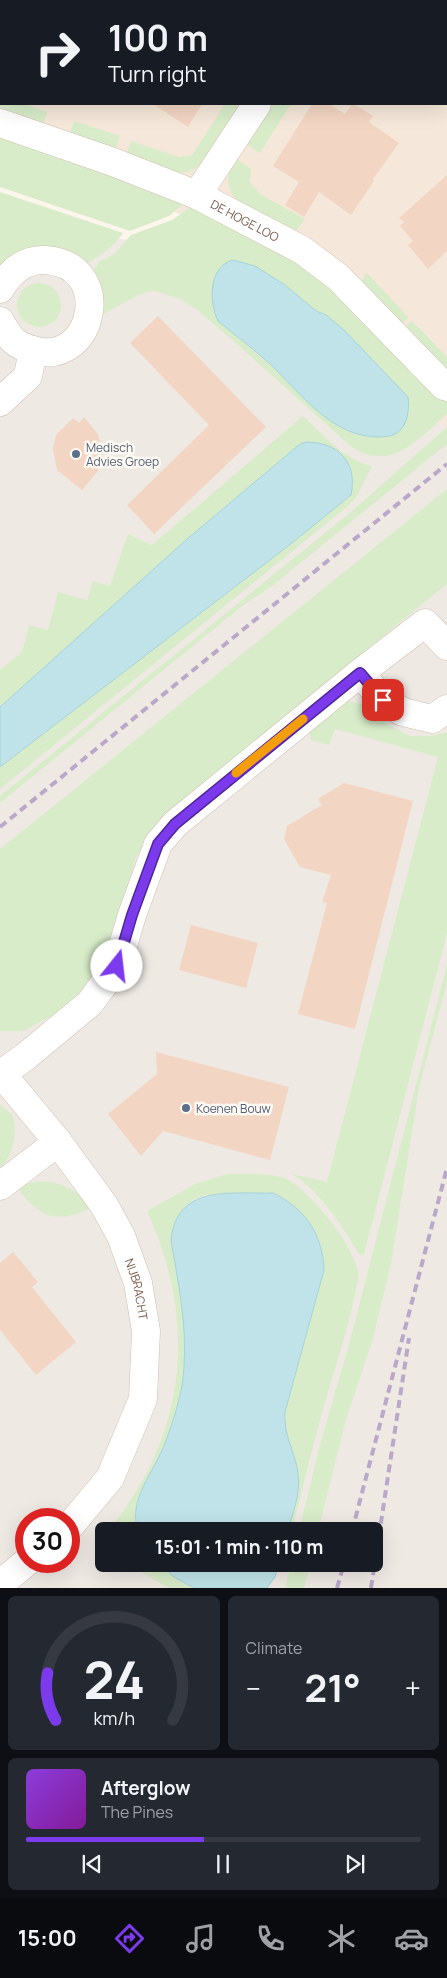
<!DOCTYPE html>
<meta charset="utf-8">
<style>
body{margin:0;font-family:Manrope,sans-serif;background:#242831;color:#f1f3f6;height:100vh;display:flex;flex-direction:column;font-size:19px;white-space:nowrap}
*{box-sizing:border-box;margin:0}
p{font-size:16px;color:#9ea1a6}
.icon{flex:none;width:28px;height:28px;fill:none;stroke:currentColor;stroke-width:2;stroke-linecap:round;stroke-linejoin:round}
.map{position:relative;height:1588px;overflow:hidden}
.panel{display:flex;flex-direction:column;gap:8px;padding:8px;background:#0d0f14;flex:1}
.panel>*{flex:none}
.top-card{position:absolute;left:0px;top:0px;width:448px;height:105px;box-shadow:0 5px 20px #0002;background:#171b24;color:#f1f3f6;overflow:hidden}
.speed{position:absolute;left:15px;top:1508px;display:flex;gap:10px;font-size:25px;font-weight:700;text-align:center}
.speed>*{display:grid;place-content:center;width:65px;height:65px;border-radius:50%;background:#171b24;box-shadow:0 5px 20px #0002;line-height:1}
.speed .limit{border:8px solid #d22;background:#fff;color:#111}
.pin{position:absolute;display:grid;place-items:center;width:42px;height:42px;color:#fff;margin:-21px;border-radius:10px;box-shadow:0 2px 8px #0006}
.me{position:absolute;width:55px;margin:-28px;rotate:16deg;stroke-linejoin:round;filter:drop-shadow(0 0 4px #0008)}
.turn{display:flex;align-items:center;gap:18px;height:105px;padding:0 25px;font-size:22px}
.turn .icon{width:65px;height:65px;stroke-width:2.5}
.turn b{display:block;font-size:35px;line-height:42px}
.big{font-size:38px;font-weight:700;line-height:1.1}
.panel .card{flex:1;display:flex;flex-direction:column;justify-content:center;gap:8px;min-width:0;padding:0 18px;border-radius:8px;background:#242831}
.panel .dial{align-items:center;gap:0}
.dial svg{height:130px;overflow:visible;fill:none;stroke:#363941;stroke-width:7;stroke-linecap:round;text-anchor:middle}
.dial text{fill:#f1f3f6;stroke:none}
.song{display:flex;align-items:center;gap:15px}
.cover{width:60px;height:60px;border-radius:8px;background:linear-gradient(135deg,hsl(270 70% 55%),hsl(290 70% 35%))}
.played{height:5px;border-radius:2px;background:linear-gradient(90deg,#7c3aed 45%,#363941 45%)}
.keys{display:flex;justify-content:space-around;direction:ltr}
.heat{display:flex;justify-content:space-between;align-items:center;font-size:28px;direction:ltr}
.panel .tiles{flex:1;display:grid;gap:8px;grid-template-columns:1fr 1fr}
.card:last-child{grid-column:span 2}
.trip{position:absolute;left:95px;top:1522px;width:288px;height:50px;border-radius:8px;background:#171b24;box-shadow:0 5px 20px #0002;font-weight:700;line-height:50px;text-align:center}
.tab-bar{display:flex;height:80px;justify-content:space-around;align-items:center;background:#090b0e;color:#9ea1a6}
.tab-bar .icon{width:35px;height:35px}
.tab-bar .active{color:#7c3aed}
.tab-bar b{font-size:22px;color:#f1f3f6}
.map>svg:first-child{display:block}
</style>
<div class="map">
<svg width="447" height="1588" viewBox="0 0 447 1588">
<rect width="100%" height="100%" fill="#fdf6ec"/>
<!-- residential -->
<path fill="#f5e8da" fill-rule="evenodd" d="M 0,0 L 447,0 L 447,430 L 331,301 L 247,243 L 168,209 L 0,152 ZM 1,1 L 446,1 L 446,104 L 1,104 Z"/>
<!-- industrial -->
<path fill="#efe9e4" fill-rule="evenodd" d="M 0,227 L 160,243 L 331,301 L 447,430 L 447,1588 L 0,1588 ZM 26,1519 L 69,1519 L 69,1561 L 26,1561 ZM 104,1531 L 374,1531 L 374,1564 L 104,1564 Z"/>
<!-- green -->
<g fill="#d8ecc9" fill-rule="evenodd">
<path d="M 0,86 L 1,104 L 25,104 L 47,112 L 42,127 L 0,113 Z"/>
<path d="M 225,104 L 245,104 L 205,163 L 188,172 L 177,173 L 129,155 L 127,153 L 131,141 L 179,157 L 192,155 Z"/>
<path d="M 269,104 L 291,104 L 260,153 L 244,143 Z"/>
<path d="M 74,121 L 120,136 L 116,148 L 113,150 L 69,137 Z"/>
<path d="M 0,135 L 186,202 L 169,216 L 130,231 L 0,187 Z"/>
<path d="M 235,158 L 251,169 L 250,182 L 260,194 L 305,219 L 295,232 L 235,199 C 225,185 227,172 235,158 Z"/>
<path d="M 0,192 L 123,233 C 112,249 97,258 81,267 L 18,252 L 0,265 Z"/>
<path d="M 193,205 L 301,260 L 447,396 L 447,414 C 419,438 393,472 353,448 L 230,338 L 196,309 L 180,299 L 155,291 L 147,292 L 138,295 L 100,316 L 88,278 L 100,261 L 113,255 L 131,235 L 172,220 ZM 285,285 L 316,311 L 326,315 L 408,397 L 409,414 L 391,436 L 369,437 L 344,429 L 219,321 Z"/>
<path d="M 366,272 L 409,318 L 400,325 L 361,283 Z"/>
<circle cx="39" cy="305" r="22"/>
<path d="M 412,321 L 447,357 L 447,374 L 403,328 Z"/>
<path d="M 303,416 C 324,435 344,460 372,466 L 357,496 L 348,506 L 0,789 L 0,670 L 22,652 L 29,625 L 48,630 L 58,592 L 87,600 L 93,581 L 110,586 L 128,534 L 152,545 Z"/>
<path d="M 447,427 L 447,444 L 272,586 L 241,607 L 0,803 L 0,796 L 352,511 Z"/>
<path d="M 447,489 L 447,584 L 164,815 L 136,857 L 112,946 L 103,966 L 87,986 L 52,1016 L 23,1031 L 0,1031 L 0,849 Z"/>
<path d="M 348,701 L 366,705 L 387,724 L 410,736 L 431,736 L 447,732 L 447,933 L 364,1254 L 360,1255 C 340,1224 324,1195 292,1174 L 327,1182 L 438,757 L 335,729 L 329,745 L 311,740 L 309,730 L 337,705 Z"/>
<path d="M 447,965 L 447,982 L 419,1088 L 391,1264 L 373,1338 L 346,1419 L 318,1531 L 299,1531 L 321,1441 L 349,1345 Z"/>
<path d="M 0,1104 L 13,1116 C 17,1135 14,1151 2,1167 L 0,1165 Z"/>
<path d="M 228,1174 C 243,1174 270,1173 284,1178 C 308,1187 357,1249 358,1274 C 358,1285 354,1297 352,1308 C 345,1337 336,1366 327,1395 C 314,1440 303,1486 292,1531 L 288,1531 C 293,1512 300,1493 298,1473 C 296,1451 283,1436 285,1412 L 324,1270 C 324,1244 314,1224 294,1206 C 288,1201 279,1194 271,1193 C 260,1192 248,1194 236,1195 C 228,1195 218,1194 209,1195 C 185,1198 173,1219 171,1241 C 178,1281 187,1324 184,1365 C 183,1391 174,1419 165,1443 C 155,1470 128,1500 138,1531 L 108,1531 C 187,1435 198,1323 147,1211 L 195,1184 Z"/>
<path d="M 44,1181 C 64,1183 79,1191 91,1208 C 57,1225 38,1217 17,1187 L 24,1184 Z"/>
<path d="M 128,1564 L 159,1564 L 174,1577 L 194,1588 L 168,1588 Z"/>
<path d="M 291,1564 L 310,1564 L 304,1588 L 285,1588 Z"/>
</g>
<!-- water -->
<g fill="#bfe3e8" stroke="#a5d3da">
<path d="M 233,260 L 255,266 L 285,285 L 316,311 L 326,315 L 344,330 L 408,397 C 410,410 407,428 395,434 C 390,437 385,436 380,437 C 333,438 302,395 271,365 C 255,350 236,336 218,321 C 209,302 208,267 233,260 Z"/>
<path d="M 306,442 C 338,442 358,462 351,495 L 292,543 L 0,767 L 0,707 L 186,540 L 300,444 Z"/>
<path d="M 273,1193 C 305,1208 323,1235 324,1270 L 285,1412 C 283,1435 295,1451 298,1473 C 301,1493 293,1512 288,1531 L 138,1531 C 127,1500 155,1471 165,1443 C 174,1419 183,1392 184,1366 C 187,1324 178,1281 171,1241 C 176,1184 230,1194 273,1193 Z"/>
<path d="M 159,1564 L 279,1564 L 275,1577 L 267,1588 L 194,1588 L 174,1577 Z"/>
</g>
<!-- building -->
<g fill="#f3d5c3">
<path d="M 153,104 L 202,104 L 188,127 Z"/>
<path d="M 312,104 L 329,104 L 345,114 L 352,104 L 354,104 L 373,116 L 369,122 L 399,143 L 373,179 L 374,181 L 351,215 L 319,192 L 304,217 L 285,205 L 299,182 L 273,166 Z"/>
<path d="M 447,175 L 447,251 L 428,269 L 408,245 L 413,241 L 400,226 L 404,222 L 399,218 Z"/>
<path d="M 158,316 L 266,427 L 154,534 L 127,505 L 209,425 L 130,343 Z"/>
<path d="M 84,417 L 98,434 L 102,453 L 98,471 L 82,490 L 57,470 L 53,449 L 56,435 L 73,418 L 79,423 Z"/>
<path d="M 344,783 L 413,801 L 355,1029 L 298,1014 L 327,903 L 322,902 L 331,875 L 300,867 L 284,839 L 287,826 L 322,805 L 318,799 Z"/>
<path d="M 191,925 L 258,943 L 246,988 L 179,970 Z"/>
<path d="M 156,1052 L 289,1087 L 270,1160 L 163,1131 L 141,1156 L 108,1114 L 157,1074 Z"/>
<path d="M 13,1252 L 38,1282 L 32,1287 L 76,1342 L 36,1375 L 0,1330 L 0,1263 Z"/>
</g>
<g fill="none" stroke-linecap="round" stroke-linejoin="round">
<defs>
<g id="minor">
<path d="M 319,1 L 320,0"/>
<path id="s1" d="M 0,123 L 113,162 L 197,195 L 302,250 L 338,277 L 444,386 L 447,387"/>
<path d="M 197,195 L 257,104"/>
<path d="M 0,289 C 10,272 24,259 45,260 C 115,264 95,365 36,351 C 15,346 10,339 0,321"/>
<path d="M 0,402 L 28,376 L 33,350"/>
<path d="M 360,673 L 383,700 L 403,712 L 432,719 L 447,709"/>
<path id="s2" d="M 0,1072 L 58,1142 L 104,1205 L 121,1236 L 138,1283 L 146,1331 L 143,1399 L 110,1478 L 69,1527"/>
<path d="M 1,1074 L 25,1057 L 90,1003 L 117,966 L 132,915 L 158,844 L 175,824 L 360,673 L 425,623 L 447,646"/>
<path d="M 0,1186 L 58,1142"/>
<path d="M 0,1584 L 28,1561"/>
</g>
</defs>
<!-- minor casing -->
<use href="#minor" stroke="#d1beb0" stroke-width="29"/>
<!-- minor -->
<use href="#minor" stroke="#fff" stroke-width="28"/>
<!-- rail -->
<g stroke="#b9a8c9" stroke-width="4" stroke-dasharray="8 5" stroke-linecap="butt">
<path d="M 0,827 L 447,464"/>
<path d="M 352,1531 L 447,1168"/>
<path d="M 337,1588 L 344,1564"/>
<path d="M 371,1588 L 409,1338"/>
</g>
</g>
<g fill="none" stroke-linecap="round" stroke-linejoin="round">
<defs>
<path id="route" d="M 117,966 L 132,915 L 158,844 L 175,824 L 360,673 L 383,700"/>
</defs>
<!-- route casing -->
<use href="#route" stroke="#51269a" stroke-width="12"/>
<!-- route -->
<use href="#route" stroke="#7c3aed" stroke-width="9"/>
<!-- slow -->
<path stroke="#f59e0b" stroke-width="9" d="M 236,773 L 303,719"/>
</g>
<!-- markers -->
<g fill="#5c6f8a" stroke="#fffaf3" stroke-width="2">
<circle cx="76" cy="454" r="5"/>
<circle cx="186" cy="1108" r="5"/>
</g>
<g text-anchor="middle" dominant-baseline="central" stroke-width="5" stroke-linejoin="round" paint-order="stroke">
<!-- street labels -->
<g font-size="12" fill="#7a5c4d" stroke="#fffaf3">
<text stroke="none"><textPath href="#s1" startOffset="264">DE HOGE LOO</textPath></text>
<text stroke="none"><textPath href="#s2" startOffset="260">NIJBRACHT</textPath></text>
</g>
<!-- service labels -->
<g font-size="12" fill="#4e5e75" stroke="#fffaf3" text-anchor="start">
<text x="86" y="447">Medisch<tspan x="86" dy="14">Advies Groep</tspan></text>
<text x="196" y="1108">Koenen Bouw</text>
</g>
</g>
</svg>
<div class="speed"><div class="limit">30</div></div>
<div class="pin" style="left:383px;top:700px;background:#d93025"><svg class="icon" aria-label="arrive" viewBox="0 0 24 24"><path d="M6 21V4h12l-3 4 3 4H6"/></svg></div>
<svg class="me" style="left:117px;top:966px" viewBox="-20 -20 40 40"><circle r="19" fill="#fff"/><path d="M0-13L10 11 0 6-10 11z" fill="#7c3aed"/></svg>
<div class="trip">15:01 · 1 min · 110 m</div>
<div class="top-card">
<div class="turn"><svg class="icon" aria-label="right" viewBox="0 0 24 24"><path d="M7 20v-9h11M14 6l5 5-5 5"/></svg><div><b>100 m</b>Turn right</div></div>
</div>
</div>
<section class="panel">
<div class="tiles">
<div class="card dial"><svg viewBox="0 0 100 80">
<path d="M14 69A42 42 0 1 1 86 69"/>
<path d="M14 69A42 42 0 0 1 9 40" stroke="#7c3aed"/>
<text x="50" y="56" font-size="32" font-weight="700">24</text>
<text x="50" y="72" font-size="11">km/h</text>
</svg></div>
<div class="card"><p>Climate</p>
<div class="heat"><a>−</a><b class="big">21°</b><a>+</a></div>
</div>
<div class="card">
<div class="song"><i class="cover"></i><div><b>Afterglow</b><p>The Pines</p></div></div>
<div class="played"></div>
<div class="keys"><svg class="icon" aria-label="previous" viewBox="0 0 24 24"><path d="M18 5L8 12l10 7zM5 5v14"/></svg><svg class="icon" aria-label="pause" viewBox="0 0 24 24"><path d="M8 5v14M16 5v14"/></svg><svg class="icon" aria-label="next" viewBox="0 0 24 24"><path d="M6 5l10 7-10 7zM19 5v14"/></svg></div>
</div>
</div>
</section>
<nav class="tab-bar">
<b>15:00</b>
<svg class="icon active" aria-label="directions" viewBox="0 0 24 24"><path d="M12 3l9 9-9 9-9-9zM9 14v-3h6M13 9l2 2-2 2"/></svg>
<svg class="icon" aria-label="music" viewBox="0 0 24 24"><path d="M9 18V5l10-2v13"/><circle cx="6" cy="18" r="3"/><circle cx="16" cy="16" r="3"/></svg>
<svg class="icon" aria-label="phone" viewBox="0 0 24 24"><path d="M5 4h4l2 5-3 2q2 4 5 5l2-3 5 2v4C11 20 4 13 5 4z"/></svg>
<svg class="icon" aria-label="climate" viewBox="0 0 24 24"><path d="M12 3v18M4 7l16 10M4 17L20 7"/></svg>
<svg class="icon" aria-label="car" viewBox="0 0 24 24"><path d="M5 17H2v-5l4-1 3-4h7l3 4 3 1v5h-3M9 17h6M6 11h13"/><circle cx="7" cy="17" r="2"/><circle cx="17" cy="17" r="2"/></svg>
</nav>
